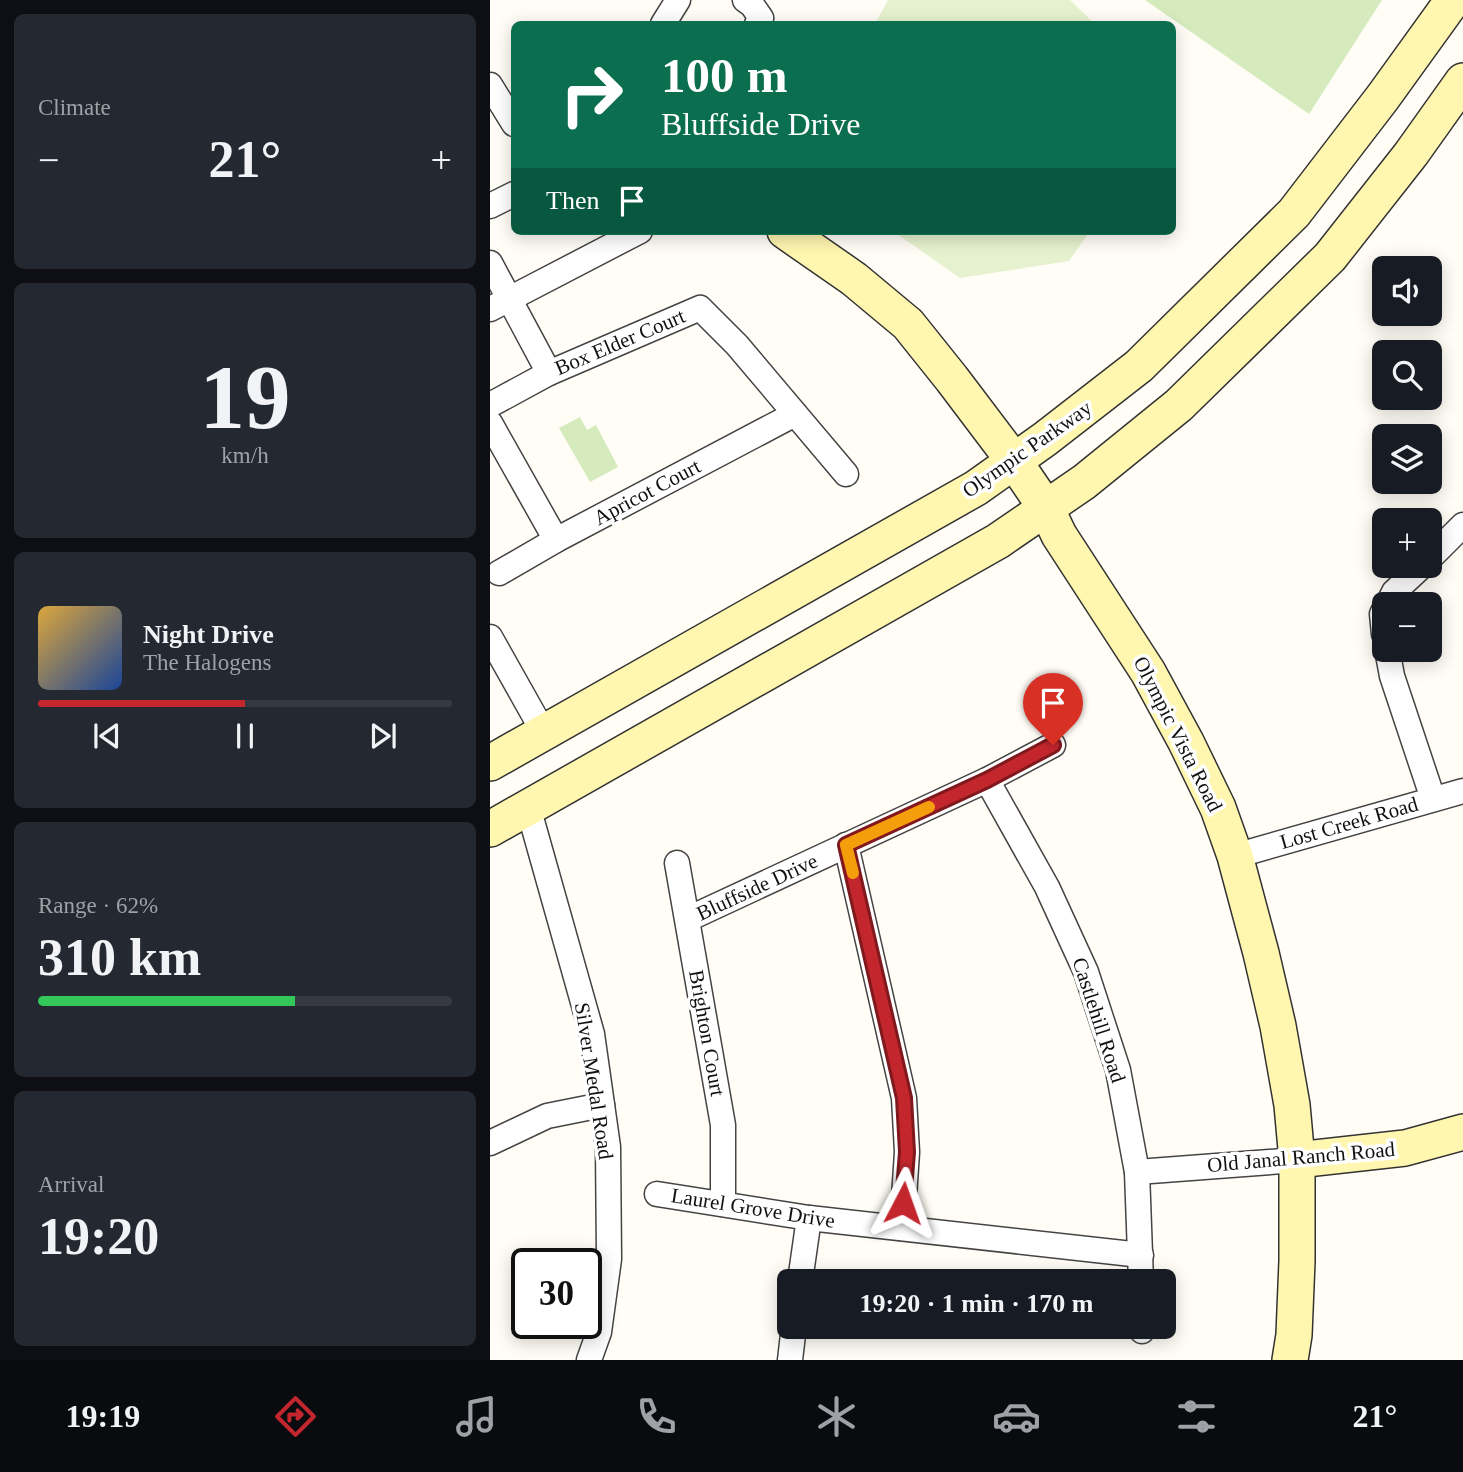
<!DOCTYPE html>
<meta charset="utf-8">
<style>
body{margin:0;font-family:"Times New Roman",serif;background:#242831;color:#f1f3f6;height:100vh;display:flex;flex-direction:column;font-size:26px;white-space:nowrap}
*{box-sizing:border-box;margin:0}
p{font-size:23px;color:#9ea1a6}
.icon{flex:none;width:38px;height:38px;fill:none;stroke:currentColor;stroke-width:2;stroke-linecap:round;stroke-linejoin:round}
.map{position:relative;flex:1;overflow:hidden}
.sheet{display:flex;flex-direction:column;gap:14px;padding:14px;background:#0d0f14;width:490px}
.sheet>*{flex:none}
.banner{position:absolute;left:21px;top:21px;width:665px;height:214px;border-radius:10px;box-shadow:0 4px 18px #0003;background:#0b6e4f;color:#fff;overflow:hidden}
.tools{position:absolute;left:882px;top:256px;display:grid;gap:14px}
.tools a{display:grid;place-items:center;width:70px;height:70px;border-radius:10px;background:#171b24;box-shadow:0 4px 18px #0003;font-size:35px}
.speed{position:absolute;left:21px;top:1248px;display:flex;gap:14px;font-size:35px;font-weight:700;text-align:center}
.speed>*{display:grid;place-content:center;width:91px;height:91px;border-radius:50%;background:#171b24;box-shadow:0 4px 18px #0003;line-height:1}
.speed .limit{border:4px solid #111;border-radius:10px;background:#fff;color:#111}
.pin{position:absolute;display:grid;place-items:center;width:60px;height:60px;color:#fff;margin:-72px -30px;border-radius:50% 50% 50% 0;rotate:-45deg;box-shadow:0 0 7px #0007}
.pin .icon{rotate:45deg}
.me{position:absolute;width:77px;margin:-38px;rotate:4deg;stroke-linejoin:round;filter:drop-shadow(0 0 5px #0008)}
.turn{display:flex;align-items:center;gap:24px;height:147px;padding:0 35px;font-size:32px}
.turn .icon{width:91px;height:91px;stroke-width:2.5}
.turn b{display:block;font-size:49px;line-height:60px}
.then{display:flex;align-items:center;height:66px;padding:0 35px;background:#0003;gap:14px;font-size:26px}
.big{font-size:52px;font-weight:800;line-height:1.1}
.sheet .tile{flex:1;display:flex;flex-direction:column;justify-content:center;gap:10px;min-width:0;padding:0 24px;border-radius:10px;background:#242831}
.sheet .dial{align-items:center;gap:0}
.dial b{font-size:91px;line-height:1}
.song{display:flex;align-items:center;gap:21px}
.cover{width:84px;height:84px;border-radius:10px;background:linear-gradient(135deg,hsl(40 70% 55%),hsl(220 70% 35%))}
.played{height:7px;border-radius:4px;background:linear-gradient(90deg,#c4262e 50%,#363941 50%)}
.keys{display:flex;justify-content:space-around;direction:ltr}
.heat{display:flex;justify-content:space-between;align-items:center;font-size:38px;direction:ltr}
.charge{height:10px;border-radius:5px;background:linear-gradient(90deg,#34c759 62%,#363941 0)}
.trip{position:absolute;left:287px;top:1269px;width:399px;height:70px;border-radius:10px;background:#171b24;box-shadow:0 4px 18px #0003;font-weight:800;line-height:70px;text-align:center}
.tab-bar{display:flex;height:112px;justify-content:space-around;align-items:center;background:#090b0e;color:#9ea1a6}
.tab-bar .icon{width:49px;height:49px}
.tab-bar .current{color:#c4262e}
.tab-bar b{font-size:32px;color:#f1f3f6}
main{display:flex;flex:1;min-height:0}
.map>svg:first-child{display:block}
</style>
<main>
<section class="sheet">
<div class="tile"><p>Climate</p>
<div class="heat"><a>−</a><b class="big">21°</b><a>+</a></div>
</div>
<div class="tile dial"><b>19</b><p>km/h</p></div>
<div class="tile">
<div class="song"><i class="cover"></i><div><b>Night Drive</b><p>The Halogens</p></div></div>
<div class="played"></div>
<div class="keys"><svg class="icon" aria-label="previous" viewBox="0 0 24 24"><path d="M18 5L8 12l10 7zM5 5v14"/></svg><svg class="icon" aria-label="pause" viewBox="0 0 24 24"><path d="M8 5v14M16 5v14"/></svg><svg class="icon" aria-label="next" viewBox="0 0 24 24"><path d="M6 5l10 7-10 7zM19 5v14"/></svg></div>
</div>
<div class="tile"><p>Range · 62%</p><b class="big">310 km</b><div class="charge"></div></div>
<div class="tile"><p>Arrival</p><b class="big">19:20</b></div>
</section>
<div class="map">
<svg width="973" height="1360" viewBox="0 0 973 1360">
<rect width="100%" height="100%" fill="#fffdf5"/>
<!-- green -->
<g fill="#d5ebbd">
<path d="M 655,0 L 892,0 L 819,114 Z"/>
<path d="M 90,417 L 97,430 L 106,425 L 128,467 L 100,482 L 69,428 Z"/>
</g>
<!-- pitch -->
<g fill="#e6f2cf">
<path d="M 398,0 L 580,0 L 605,24 L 385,24 Z"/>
<path d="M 403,231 L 600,231 L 579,261 L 470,278 Z"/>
</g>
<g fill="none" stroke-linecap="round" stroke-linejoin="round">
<defs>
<g id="street">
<path d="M 255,0 L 262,5 L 271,18 L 267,24"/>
<path d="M 173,24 L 188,0"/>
<path d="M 0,85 L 24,124"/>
<path d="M 0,206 L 24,194"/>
<path d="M 0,263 L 59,373"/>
<path d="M 0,309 L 150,231"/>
<path d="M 0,405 L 59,373 L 210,308 L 247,345 L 356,474"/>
<path d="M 0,423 L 66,540"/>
<path d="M 940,558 L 973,525"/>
<path d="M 9,573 L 66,540 L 305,414"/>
<path d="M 898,604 L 904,592 L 933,565"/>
<path d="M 894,610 L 892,614 L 894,634"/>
<path d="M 0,637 L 54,733"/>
<path d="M 897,649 L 902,676 L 943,799"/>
<path d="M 497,780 L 557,887 L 596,972 L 628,1070 L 647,1172 L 651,1281"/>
<path d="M 38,807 L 102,1034 L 118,1147 L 119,1259 L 109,1332 L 99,1360"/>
<path d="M 356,845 L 414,1098 L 417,1152 L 412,1228"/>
<path d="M 745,856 L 973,791"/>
<path d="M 187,863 L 233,1125 L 233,1204"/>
<path d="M 198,919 L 497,780 L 563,745"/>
<path d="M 0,1143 L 57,1116 L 112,1105"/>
<path d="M 647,1172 L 807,1160"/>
<path d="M 167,1194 L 319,1218 L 651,1255"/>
<path d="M 310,1281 L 319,1218"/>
<path d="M 652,1326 L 652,1331"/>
<path d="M 300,1360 L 304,1326"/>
</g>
<g id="secondary">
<path d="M 295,231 L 364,279 L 418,324 L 462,379 L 524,461 L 556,508 L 569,535 L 658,672 L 696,742 L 728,808 L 745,856 L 771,953 L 788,1026 L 802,1105 L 807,1160 L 807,1261 L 804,1335 L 800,1360"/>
<path d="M 0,763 L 486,488 L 555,439 L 649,366 L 804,213 L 893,97 L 963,0"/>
<path d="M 0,829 L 508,541 L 594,482 L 689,405 L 840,257 L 921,154 L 973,81"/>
<path d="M 807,1160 L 915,1148 L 973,1132"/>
</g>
</defs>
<!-- street casing -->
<use href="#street" stroke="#444" stroke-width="27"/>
<!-- secondary casing -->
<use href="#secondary" stroke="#333" stroke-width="38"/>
<!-- street -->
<use href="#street" stroke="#fff" stroke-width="24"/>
<!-- secondary -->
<use href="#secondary" stroke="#fff6b0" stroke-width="35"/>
</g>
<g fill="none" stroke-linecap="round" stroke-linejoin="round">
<defs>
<path id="route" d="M 413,1203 L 417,1152 L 414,1098 L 356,845 L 497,780 L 563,745"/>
</defs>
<!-- route casing -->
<use href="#route" stroke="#7f191e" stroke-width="18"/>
<!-- route -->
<use href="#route" stroke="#c4262e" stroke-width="12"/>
<!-- slow -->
<path stroke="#f59e0b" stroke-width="12" d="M 363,873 L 356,845 L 439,807"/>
</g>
<g text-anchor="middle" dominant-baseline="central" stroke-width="7" stroke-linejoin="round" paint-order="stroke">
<!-- street labels -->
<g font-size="21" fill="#111" stroke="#fff">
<text transform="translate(130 342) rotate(-23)">Box Elder Court</text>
<text transform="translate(537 449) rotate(-35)">Olympic Parkway</text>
<text transform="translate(157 492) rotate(-28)">Apricot Court</text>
<text transform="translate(688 734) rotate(63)">Olympic Vista Road</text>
<text transform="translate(859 823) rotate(-16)">Lost Creek Road</text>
<text transform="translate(267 887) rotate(-25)">Bluffside Drive</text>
<text transform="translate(609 1020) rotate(72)">Castlehill Road</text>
<text transform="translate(217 1033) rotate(80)">Brighton Court</text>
<text transform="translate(104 1081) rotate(81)">Silver Medal Road</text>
<text transform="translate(811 1157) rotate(-5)">Old Janal Ranch Road</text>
<text transform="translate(263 1208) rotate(9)">Laurel Grove Drive</text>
</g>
</g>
</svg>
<div class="tools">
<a><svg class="icon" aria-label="sound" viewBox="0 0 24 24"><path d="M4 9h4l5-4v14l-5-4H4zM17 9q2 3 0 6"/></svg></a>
<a><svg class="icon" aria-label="search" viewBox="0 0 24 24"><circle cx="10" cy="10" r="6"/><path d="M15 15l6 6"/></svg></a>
<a><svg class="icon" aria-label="layers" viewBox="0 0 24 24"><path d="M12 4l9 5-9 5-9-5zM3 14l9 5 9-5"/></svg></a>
<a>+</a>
<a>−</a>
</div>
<div class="speed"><div class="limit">30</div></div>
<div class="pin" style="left:563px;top:745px;background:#d93025"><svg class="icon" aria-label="arrive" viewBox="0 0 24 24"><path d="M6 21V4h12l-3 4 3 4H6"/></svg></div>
<svg class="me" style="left:413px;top:1203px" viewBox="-20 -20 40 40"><path d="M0-17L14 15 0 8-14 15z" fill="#c4262e" stroke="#fff" stroke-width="4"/></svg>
<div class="trip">19:20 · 1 min · 170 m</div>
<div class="banner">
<div class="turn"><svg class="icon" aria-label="right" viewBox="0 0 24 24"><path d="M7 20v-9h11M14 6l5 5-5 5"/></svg><div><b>100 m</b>Bluffside Drive</div></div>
<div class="then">Then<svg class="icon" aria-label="arrive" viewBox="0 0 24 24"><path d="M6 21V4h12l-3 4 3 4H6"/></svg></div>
</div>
</div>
</main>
<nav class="tab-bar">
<b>19:19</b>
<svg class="icon current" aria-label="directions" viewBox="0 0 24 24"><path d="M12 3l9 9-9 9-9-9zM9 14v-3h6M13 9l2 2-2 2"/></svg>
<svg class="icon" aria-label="music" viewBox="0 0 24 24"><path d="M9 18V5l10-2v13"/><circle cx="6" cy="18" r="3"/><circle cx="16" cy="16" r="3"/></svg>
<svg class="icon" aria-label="phone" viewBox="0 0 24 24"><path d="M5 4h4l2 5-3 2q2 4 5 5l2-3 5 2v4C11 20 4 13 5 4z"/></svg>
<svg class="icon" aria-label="climate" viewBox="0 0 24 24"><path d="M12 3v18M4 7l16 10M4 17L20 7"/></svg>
<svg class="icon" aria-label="car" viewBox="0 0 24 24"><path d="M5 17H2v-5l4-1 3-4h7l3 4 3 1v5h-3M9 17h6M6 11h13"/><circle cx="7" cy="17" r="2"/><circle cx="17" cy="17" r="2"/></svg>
<svg class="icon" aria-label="filters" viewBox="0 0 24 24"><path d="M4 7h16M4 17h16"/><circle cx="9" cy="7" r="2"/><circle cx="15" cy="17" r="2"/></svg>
<b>21°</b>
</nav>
